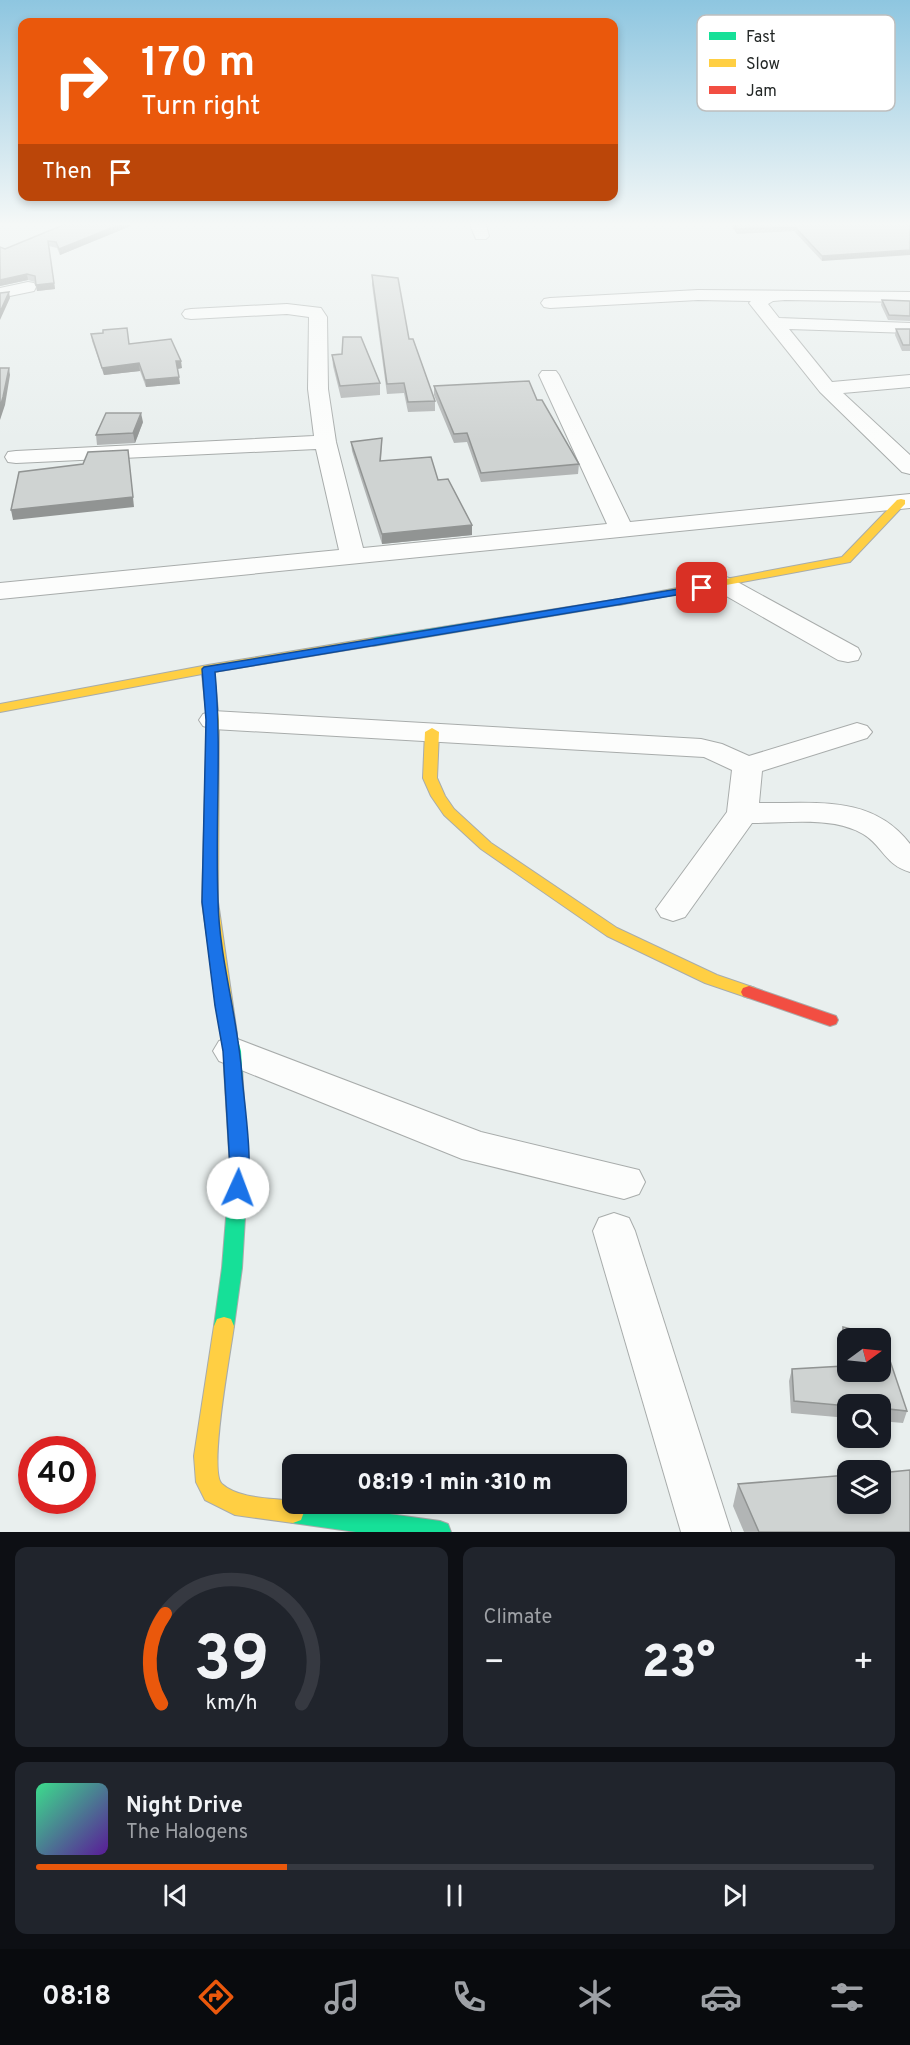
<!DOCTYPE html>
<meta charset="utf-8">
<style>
body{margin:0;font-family:Overpass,sans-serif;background:#20242c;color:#f1f3f6;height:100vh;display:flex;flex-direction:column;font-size:22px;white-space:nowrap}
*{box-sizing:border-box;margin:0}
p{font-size:20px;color:#9ea1a6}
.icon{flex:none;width:33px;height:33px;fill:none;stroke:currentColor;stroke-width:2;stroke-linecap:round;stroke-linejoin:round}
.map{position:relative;height:1532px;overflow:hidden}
.details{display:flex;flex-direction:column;gap:15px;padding:15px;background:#0d0f14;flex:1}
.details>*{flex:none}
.hud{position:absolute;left:18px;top:18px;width:600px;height:183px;border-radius:12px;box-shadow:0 3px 9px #0003;background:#ea580c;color:#fff;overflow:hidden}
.needle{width:39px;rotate:75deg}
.tools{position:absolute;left:837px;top:1328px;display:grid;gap:12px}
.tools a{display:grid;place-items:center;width:54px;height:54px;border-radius:12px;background:#171b24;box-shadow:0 3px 9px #0003;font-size:30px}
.speed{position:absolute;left:18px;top:1436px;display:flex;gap:12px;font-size:30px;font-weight:700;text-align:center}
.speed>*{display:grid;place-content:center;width:78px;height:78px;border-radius:50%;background:#171b24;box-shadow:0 3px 9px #0003;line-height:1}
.speed .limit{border:9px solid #d22;background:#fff;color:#111}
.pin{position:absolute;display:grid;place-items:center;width:51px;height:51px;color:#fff;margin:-26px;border-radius:12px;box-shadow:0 3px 9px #0006}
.me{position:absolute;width:66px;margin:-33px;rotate:2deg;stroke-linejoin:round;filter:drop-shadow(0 0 4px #0008)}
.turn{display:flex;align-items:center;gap:21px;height:126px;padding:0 24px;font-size:27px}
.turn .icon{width:78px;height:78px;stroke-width:2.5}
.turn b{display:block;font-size:42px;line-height:51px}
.then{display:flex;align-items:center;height:57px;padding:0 24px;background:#0003;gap:12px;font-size:22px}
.big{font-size:45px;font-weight:800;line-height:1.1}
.details .tile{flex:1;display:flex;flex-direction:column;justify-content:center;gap:9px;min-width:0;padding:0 21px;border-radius:12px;background:#20242c}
.details .dial{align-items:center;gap:0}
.dial svg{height:156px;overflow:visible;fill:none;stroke:#363941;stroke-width:7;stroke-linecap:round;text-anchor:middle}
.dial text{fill:#f1f3f6;stroke:none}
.song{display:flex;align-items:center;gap:18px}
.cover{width:72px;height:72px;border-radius:9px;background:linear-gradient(135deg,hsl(150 70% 55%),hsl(270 70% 35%))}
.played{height:6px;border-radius:3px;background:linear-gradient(90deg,#ea580c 30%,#363941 30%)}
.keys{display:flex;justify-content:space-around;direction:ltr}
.heat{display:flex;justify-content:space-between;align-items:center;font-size:33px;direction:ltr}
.details .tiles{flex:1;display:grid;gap:15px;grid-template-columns:1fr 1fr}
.tile:last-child{grid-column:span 2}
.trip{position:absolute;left:282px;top:1454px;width:345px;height:60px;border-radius:12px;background:#171b24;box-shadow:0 3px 9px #0003;font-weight:800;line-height:60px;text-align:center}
.tabs{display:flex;height:96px;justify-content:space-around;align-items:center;background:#090b0e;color:#9ea1a6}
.tabs .icon{width:42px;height:42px}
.tabs .active{color:#ea580c}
.tabs b{font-size:27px;color:#f1f3f6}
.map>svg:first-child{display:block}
</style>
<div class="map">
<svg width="910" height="1532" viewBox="0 0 910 1532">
<rect width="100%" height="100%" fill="#e9efee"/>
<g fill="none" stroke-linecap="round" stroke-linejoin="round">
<defs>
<g id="street">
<path d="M 470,225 L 486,225 L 489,236 L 486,239 L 476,239 Z"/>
<path d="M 28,282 L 34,283 L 36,287 L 34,291 L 0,298 L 0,288 Z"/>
<path d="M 698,290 L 910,292 L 910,302 L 785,300 L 773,301 L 768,304 L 779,318 L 910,323 L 910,333 L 789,329 L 832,382 L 910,375 L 910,387 L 843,393 L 910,455 L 910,474 L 902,472 L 820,392 L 749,303 L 751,301 L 698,300 L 550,308 L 544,307 L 541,303 L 544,299 L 550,298 Z"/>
<path d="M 287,304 L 321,308 L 327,317 L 328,389 L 336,442 L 363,548 L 607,524 L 539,375 L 542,371 L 556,371 L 559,375 L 630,522 L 910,494 L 910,508 L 0,599 L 0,583 L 339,550 L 316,449 L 16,463 L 8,462 L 5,457 L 8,452 L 16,451 L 314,436 L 308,389 L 309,317 L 287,314 L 191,319 L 185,318 L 182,314 L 185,310 L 191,309 Z"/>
<path d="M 723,576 L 732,579 L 858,648 L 861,654 L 858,660 L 848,662 L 838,660 L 714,589 L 710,584 L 714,579 Z"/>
<path d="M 213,711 L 701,739 L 722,744 L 749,756 L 857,723 L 867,726 L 872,732 L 867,738 L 762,771 L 759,803 C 815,804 872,794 910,844 L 910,872 C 885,865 883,846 863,834 C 835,816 785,823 752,823 L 685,917 L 673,921 L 661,917 L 656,909 L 727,812 L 732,770 L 704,757 L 213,729 L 203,726 L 199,720 L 203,714 Z"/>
<path d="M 232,1037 L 481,1132 L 639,1170 L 645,1182 L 639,1194 L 624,1199 L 462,1159 L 219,1061 L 213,1051 L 219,1041 Z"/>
<path d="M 614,1213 L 629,1218 L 635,1231 L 731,1532 L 681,1532 L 593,1231 L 599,1218 Z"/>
</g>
<g id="fast">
<path d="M 619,599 L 625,602 L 623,604 L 373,646 L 367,642 L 373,638 Z"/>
<path d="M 229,1028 L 235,1030 L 241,1051 L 248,1168 L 242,1268 L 234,1326 L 231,1333 L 224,1335 L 217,1333 L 214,1326 L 222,1268 L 230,1168 L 223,1051 L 221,1034 L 223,1030 Z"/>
<path d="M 292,1501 L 292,1503 L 310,1503 L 440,1521 L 448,1524 L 451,1532 L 356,1532 L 293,1523 L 285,1520 L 282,1512 L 285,1504 Z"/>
</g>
<g id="slow">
<path d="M 901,499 L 905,500 L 905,504 L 850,562 L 619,605 L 613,602 L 619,599 L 842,557 L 897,500 Z"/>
<path d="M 373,638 L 377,639 L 379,642 L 377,645 L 214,672 L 219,720 L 218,902 L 237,1034 L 235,1038 L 229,1040 L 223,1038 L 221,1034 L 202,902 L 207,720 L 202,674 L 0,712 L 0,704 L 208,665 Z"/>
<path d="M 432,728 L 439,732 L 437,778 L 445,796 L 454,809 L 491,843 L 617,928 L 717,975 L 755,988 L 757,992 L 755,996 L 749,998 L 705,983 L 607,936 L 481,849 L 444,815 L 431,796 L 423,778 L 425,732 Z"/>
<path d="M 224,1317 L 231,1319 L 234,1326 C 231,1349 208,1473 222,1484 C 239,1499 271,1498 292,1501 L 292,1503 L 301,1504 L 304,1512 L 301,1520 L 293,1523 L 235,1515 L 205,1500 L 196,1482 L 194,1456 L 214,1326 L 217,1319 Z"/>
</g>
<path id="jam" d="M 749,986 L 836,1016 L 838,1020 L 836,1024 L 830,1026 L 743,996 L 741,992 L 743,988 Z"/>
</defs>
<!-- street casing -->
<use href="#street" stroke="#a8acab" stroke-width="2"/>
<!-- fast casing -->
<use href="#fast" stroke="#a8acab" stroke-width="2"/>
<!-- slow casing -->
<use href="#slow" stroke="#a8acab" stroke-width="2"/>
<!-- jam casing -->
<use href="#jam" stroke="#a8acab" stroke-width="2"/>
<!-- street -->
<use href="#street" fill="#fcfdfc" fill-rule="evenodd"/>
<!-- fast -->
<use href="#fast" fill="#16e098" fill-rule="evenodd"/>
<!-- slow -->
<use href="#slow" fill="#ffcf43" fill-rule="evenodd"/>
<!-- jam -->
<use href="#jam" fill="#f24e42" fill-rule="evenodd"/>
</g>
<!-- wall -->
<g fill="#b2b5b5">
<path d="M 63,225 L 133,225 L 60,255 L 57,248 L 49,246 L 55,289 L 37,291 L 35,282 L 28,280 L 0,286 L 0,247 L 5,249 Z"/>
<path d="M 731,225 L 910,225 L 822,261 L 794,231 L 737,234 Z"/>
<path d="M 372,275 L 409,339 L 435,401 L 435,411 L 408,412 L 404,393 L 387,394 L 372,285 Z"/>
<path d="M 882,300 L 910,301 L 910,321 L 888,320 L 881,305 Z"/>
<path d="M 896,329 L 910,329 L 910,351 L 902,351 L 895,335 Z"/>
<path d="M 91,334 L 129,344 L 182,368 L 177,369 L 180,384 L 146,387 L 140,371 L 104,375 L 92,341 Z"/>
<path d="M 332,355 L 380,383 L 380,395 L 341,398 L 333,366 Z"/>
<path d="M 434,386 L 537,400 L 579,464 L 578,474 L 481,482 L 467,442 L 454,443 L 434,395 Z"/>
<path d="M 143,422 L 135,443 L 97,445 L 96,435 Z"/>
<path d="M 382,438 L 381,461 L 438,480 L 472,535 L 382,544 L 352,451 L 351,442 Z"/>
<path d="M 843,1327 L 907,1411 L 903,1423 L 880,1421 L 880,1404 L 848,1404 L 848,1418 L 791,1413 L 789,1381 L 792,1369 L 840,1366 L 839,1339 Z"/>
<path d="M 738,1484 L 910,1532 L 744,1532 L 733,1506 Z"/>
</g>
<!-- shaded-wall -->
<g fill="#919493">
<path d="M 119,225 L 133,225 L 60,255 L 59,249 Z"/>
<path d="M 48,241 L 55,289 L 37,291 L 36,285 Z"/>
<path d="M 910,250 L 910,255 L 822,261 L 822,256 Z"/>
<path d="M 27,274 L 28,280 L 0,286 L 0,280 Z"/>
<path d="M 9,292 L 10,298 L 0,320 L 0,312 Z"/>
<path d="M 176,361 L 181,361 L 182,368 L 177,369 Z"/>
<path d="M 139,363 L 140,371 L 104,375 L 102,368 Z"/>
<path d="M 9,368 L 10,375 L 5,405 L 0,420 L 0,407 Z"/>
<path d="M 179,377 L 180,384 L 146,387 L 145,380 Z"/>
<path d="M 141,413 L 143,422 L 135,443 L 133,433 Z"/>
<path d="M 128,450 L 134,507 L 13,520 L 11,510 Z"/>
<path d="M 472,525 L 472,535 L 382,544 L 382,534 Z"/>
</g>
<!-- building -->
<g fill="#cfd3d2" stroke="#919493" stroke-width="1.5" fill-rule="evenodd">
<path d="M 63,225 L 119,225 L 59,249 L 56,242 L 48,241 L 54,283 L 36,285 L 35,276 L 27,274 L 0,280 L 0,247 L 5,249 Z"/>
<path d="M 735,225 L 910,225 L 910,250 L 822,256 L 795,227 L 737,229 Z"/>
<path d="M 372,275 L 398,278 L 409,339 L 413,339 L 435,401 L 408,402 L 404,383 L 387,384 Z"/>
<path d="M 9,292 L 0,312 L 0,293 Z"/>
<path d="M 882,300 L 910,301 L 910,316 L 889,315 Z"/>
<path d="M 127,328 L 129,344 L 171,339 L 181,361 L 176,361 L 179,377 L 145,380 L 139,363 L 102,368 L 91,334 L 103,333 L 103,330 Z"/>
<path d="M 896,329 L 910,329 L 910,345 L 903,345 Z"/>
<path d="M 343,337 L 361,337 L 380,383 L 340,386 L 332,355 L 342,354 Z"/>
<path d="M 0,368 L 9,368 L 3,397 L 0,407 Z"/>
<path d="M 529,381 L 537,400 L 542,400 L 579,464 L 481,473 L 467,433 L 454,434 L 434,386 Z"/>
<path d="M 106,413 L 141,413 L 133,433 L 96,435 Z"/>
<path d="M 382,438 L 380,461 L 431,457 L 438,480 L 448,479 L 472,525 L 382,534 L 351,442 Z"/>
<path d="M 128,450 L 133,497 L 11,510 L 19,472 L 83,464 L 88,452 Z"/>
<path d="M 843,1327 L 882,1337 L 907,1411 L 880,1408 L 880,1404 L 848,1404 L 848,1406 L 794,1401 L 792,1369 L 844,1366 ZM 848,1338 L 880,1338 L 880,1371 L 848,1371 Z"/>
<path d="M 910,1470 L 910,1532 L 759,1532 L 738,1484 L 848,1475 L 848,1503 L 880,1503 L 880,1473 Z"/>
</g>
<!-- sky -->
<linearGradient id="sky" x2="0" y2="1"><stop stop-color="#8ec6e0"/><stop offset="0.51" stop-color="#f5f8f7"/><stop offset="1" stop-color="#f5f8f7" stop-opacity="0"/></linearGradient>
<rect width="910" height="440" fill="url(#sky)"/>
<!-- route -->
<path fill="#1a73e8" stroke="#114b97" stroke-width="1.5" d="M 702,585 L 707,588 L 706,590 L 215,672 C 222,748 215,824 218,900 C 219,959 238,1017 242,1076 C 244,1102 255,1173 245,1194 L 238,1196 L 231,1194 L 228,1188 L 230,1168 L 223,1051 L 215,1006 L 202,902 L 206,720 L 202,669 L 204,667 Z"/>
<!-- legend -->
<rect x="697" y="15" width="198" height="96" rx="9" fill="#fff" stroke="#bdbebe" stroke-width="1.5"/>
<rect x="709" y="32" width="27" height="8" fill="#16e098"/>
<rect x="709" y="59" width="27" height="8" fill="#ffcf43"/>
<rect x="709" y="86" width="27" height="8" fill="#f24e42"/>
<g font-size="16" fill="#232726">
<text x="746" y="42">Fast</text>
<text x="746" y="69">Slow</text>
<text x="746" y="96">Jam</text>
</g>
</svg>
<div class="tools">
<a><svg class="needle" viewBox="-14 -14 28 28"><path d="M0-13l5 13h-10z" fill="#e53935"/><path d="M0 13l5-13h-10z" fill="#9ea1a6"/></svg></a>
<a><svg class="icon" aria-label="search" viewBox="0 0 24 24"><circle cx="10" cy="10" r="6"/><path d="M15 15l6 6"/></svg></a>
<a><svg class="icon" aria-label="layers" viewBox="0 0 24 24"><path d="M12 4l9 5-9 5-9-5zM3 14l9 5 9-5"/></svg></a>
</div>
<div class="speed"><div class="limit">40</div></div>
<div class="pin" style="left:702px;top:588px;background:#d93025"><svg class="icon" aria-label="arrive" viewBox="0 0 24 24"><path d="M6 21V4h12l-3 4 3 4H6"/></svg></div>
<svg class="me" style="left:238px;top:1188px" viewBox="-20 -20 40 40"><circle r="19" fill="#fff"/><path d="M0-13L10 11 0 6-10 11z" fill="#1a73e8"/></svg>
<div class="trip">08:19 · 1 min · 310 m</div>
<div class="hud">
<div class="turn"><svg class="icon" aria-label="right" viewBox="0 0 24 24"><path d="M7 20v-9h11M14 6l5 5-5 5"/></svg><div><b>170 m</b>Turn right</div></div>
<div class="then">Then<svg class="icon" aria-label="arrive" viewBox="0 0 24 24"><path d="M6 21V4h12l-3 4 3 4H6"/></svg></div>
</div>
</div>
<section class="details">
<div class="tiles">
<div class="tile dial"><svg viewBox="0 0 100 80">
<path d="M14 69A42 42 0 1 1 86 69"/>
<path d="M14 69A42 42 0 0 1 16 23" stroke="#ea580c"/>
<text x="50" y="56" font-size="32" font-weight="700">39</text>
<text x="50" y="72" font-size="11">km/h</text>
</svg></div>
<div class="tile"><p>Climate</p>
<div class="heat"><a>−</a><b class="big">23°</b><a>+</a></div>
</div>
<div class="tile">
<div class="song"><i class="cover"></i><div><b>Night Drive</b><p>The Halogens</p></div></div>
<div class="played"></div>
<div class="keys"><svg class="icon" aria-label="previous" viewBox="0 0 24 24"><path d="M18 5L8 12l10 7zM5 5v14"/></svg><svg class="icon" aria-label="pause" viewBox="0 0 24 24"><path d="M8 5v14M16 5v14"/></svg><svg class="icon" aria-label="next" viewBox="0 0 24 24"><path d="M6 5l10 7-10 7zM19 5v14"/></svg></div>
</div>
</div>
</section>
<nav class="tabs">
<b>08:18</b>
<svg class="icon active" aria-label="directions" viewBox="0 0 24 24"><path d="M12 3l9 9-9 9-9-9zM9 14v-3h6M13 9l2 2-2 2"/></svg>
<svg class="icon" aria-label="music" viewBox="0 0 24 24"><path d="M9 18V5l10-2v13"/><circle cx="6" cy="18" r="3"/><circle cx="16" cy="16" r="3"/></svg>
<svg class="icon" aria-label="phone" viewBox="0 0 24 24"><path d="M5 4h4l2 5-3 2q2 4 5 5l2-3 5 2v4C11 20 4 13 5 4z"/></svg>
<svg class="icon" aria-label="climate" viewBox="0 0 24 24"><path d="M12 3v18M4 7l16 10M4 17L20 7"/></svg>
<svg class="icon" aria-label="car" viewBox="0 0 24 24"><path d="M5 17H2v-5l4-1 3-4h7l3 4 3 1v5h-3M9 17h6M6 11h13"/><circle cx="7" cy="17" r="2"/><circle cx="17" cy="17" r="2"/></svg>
<svg class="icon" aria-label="filters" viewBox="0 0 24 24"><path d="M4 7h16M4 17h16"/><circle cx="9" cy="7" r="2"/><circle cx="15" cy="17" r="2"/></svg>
</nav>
